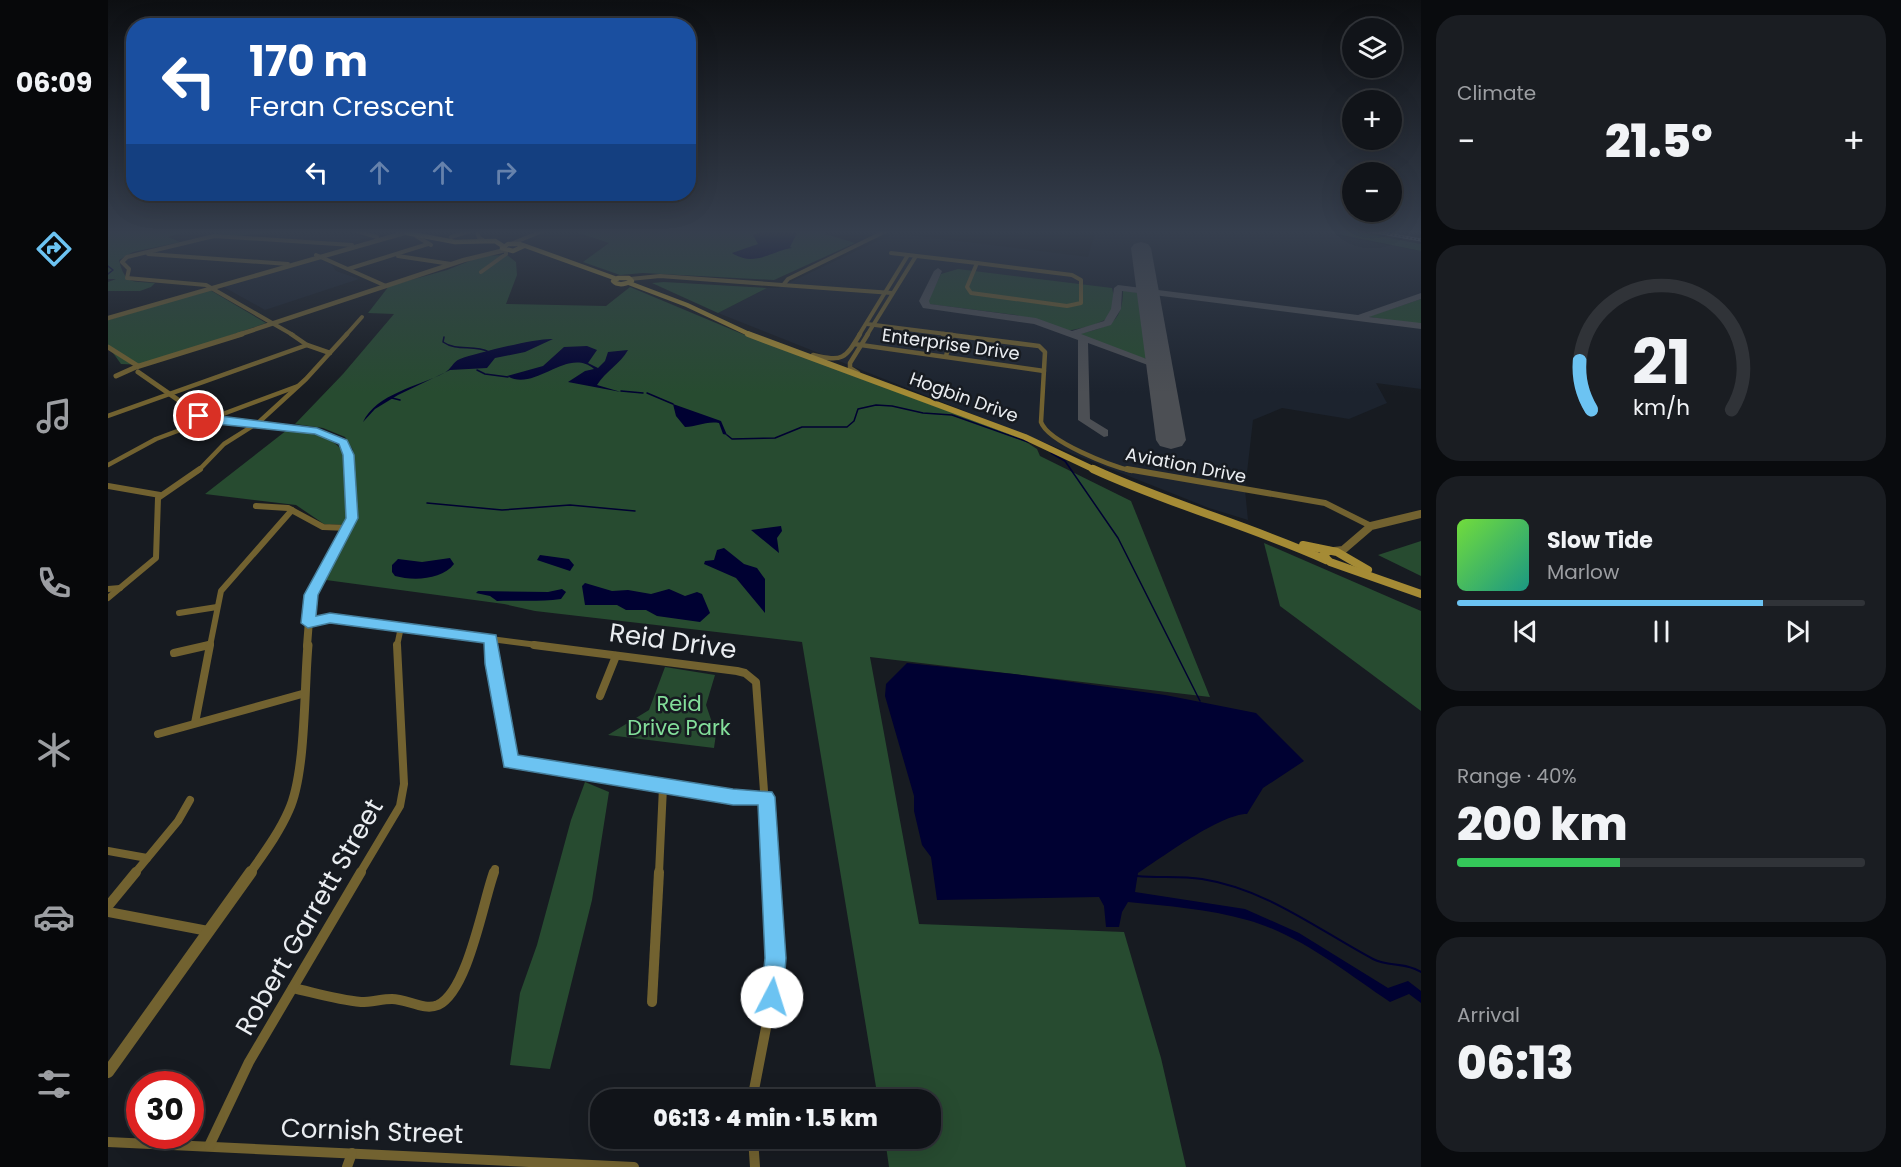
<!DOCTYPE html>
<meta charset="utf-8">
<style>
body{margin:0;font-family:Poppins,sans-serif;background:#1a1d22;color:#f1f3f6;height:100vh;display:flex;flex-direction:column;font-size:22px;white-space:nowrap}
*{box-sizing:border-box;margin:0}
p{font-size:20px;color:#9c9ea2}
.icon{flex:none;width:33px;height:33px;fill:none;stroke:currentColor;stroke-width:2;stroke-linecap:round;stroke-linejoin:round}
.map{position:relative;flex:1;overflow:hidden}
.details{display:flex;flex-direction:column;gap:15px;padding:15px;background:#090b0e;width:480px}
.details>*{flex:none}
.banner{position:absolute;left:18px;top:18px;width:570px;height:183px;border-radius:24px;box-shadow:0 6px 24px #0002,0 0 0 2px #303338;background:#1a4fa0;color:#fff;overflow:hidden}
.tools{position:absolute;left:1234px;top:18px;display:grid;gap:12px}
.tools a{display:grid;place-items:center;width:60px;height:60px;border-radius:50%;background:#111419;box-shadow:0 6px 24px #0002,0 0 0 2px #303338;font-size:30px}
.speed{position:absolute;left:18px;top:1071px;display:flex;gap:12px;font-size:30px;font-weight:700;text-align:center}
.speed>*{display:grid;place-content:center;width:78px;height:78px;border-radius:50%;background:#111419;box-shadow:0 6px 24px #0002,0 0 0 2px #303338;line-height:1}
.speed .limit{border:9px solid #d22;background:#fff;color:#111}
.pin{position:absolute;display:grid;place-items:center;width:51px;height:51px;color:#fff;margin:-26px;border:3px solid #fff;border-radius:50%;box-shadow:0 2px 6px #0007}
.me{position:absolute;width:66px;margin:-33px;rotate:5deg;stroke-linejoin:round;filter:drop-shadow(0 0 4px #0008)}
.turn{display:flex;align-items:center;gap:21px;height:126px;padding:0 24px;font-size:27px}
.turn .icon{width:78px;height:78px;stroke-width:2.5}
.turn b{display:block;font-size:42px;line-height:51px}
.lanes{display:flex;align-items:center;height:57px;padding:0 24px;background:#0003;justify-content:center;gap:30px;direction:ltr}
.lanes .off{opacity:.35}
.big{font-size:45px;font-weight:800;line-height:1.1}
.details .tile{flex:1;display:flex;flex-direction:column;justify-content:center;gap:9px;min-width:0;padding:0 21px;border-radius:24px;background:#1a1d22}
.details .dial{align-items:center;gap:0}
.dial svg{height:156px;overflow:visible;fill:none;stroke:#303338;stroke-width:7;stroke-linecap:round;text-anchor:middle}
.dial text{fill:#f1f3f6;stroke:none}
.song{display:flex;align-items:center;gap:18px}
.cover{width:72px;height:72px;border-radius:9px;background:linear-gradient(135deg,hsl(100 70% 55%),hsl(170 70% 35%))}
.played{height:6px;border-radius:3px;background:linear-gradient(90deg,#6cc3f2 75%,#303338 75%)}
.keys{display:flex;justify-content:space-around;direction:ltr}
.heat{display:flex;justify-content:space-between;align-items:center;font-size:33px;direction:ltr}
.charge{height:9px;border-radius:4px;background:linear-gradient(90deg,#34c759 40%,#303338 0)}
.trip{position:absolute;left:482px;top:1089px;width:351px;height:60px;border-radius:24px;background:#111419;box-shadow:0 6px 24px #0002,0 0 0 2px #303338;font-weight:800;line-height:60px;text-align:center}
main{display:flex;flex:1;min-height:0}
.tab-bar{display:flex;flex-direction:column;width:108px;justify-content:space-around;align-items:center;background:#07080a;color:#9c9ea2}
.tab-bar .icon{width:42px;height:42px}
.tab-bar .active{color:#6cc3f2}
.tab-bar b{font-size:27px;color:#f1f3f6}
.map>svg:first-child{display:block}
</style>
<main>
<nav class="tab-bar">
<b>06:09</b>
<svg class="icon active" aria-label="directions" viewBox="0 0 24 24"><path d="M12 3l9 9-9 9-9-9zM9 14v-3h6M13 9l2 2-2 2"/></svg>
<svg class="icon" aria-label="music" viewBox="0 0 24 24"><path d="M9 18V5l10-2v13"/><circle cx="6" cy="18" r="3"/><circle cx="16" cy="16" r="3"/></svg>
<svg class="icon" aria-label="phone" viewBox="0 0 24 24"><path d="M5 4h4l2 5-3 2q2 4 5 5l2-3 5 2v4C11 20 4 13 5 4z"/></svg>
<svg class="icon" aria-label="climate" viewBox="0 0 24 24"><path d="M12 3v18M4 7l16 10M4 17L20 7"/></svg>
<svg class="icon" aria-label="car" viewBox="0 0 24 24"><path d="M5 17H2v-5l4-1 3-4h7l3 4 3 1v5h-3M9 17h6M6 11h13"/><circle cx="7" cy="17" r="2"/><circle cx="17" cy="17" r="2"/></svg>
<svg class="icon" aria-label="filters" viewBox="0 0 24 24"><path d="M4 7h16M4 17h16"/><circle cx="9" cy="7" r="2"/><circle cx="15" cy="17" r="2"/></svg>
</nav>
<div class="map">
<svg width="1313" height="1167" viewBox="0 0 1313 1167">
<rect width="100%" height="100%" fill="#171b21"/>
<!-- built -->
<g fill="#1c232e">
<path d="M 174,230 L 234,230 L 259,238 L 241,243 L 164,238 L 173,233 Z"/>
<path d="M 988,230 L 1199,230 L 1313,251 L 1313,389 L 1268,383 L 1279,403 L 1241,419 L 1174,408 L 1145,420 L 1137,490 L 1140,520 L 1101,508 L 610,313 L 659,288 L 670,288 L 786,233 L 980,257 Z"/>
<path d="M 212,259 L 223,264 L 228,271 L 251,279 L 157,310 L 114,286 Z"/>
</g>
<!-- green -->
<g fill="#274b30">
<path d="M 0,230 L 81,230 L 60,237 L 72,242 L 25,252 L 11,260 C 17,285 24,281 47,283 L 43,287 L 32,291 L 0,291 L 0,282 L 8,279 L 0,279 Z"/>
<path d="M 89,230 L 175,230 L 175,231 L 128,236 Z"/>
<path d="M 463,230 L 714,230 L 717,234 L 747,243 L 666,280 L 535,273 L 512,275 L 475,262 L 501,243 Z"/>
<path d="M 1210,230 L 1238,230 L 1313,244 L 1313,251 Z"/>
<path d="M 399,255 L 408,262 L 409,275 L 398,304 L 498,306 L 522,287 L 632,333 L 912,438 L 929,449 L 932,456 L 1023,501 L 1102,697 L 762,657 L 811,924 L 1016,932 L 1053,1058 L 1078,1167 L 781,1167 L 777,1139 L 822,1138 L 822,1100 L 770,1099 L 694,642 L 427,611 L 396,604 L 218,580 L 249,518 L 245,450 L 237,437 L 215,428 L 187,424 L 235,374 L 286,314 L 260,313 L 281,286 L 339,270 L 374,256 Z"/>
<path d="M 850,269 L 1004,288 L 1007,301 L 999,319 L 983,326 L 959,331 L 908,315 L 821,304 L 820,300 L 833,274 Z"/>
<path d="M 556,282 L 659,288 L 610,313 L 544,283 Z"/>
<path d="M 102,290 L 158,323 L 36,365 L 13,364 L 0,346 L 0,320 Z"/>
<path d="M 1015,290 L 1036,294 L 1044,359 L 1028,358 L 967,335 C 998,327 1015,326 1015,290 Z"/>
<path d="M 1313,299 L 1313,325 L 1262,317 L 1262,316 Z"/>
<path d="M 179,430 C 247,438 240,454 241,516 L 238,525 L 216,524 L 188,505 L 97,494 Z"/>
<path d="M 1313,541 L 1313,576 L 1270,555 Z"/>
<path d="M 1156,543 L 1313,611 L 1313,711 L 1172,606 Z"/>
<path d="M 557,667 L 607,675 L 598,705 L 608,734 L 606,748 L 500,735 L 541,710 Z"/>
<path d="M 477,782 L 501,792 L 484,900 L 442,1069 L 402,1065 L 412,993 L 429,945 L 463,820 Z"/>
</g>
<!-- water -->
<g fill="#000132">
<path d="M 659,230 L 689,233 L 682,247 L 684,248 C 665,250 647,268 624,253 L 650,244 L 645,235 Z"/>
<path d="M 445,339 L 417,352 L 387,358 L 379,368 L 342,370 L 290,395 L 267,409 L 255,422 C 268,394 311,386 336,373 C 344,369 344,362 352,359 C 369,353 428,338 445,339 Z"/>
<path d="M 479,346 L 489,350 L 480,363 L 490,368 L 497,361 L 500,352 L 520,350 C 512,364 498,371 489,385 L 513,392 L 460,382 L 477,371 L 486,369 C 459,346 427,393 399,376 L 435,366 L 456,347 Z"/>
<path d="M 565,404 L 613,421 L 619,435 L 615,434 L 611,423 C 597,421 589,427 577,427 L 568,416 Z"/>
<path d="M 673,526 L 674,531 L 669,538 L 671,553 L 643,530 Z"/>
<path d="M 616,548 L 636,564 L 649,568 L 657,579 L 657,613 L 628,578 L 596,564 L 597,561 L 606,560 L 609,550 Z"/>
<path d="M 432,555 L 461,559 L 466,565 L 462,571 L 429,560 Z"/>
<path d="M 342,558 L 346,564 C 334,580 305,581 287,576 L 284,572 L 284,565 L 290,559 L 314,562 Z"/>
<path d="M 477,583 L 504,591 L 520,590 L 543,594 L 561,589 L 577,596 L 589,592 L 594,594 L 602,613 L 592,622 L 549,616 L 538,610 L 518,610 L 509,605 L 477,605 L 474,586 Z"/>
<path d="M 454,589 L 458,592 L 453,599 C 431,602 409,600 389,601 L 382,596 L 368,593 L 370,591 L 440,592 Z"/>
<path d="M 799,663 L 906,674 L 1057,695 L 1148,713 L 1196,761 L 1155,788 L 1139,814 C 1112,814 1055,857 1030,873 L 1027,892 L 1137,909 L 1191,933 L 1280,988 L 1300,981 L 1313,991 L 1313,1003 L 1301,994 L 1282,1002 C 1237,972 1191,934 1139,920 C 1100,909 1060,906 1020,902 L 1014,912 L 1011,927 L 998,927 L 996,906 L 991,897 L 829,900 L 823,857 L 814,845 L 806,811 L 806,796 L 777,696 L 778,684 Z"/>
</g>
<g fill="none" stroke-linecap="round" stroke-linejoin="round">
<!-- stream-far1 -->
<g stroke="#000132" stroke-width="1.5">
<path d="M 0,266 L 5,270 L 0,274"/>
<path d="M 336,337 L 335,342 C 349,352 366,344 381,352"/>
<path d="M 369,370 L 377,374 L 400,377"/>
<path d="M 513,391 L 535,393"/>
<path d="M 539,393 L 565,404"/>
<path d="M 284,398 L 292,400"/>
<path d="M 619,435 L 624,439 L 667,438 L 694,427 L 739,427 L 746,421 L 750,409 L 768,405 L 784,406 L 815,413 L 844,415 L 920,442"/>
<path d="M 943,453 L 957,461 L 1010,538 L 1092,701"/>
<path d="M 319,503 L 394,510 L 462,505 L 527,511"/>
</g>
<!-- stream -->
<path stroke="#000132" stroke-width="2" d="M 1029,876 C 1050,878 1072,876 1094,879 C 1158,889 1209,929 1265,959 C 1280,967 1297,962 1313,972"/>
<!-- taxiway -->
<path fill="#4c4f54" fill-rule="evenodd" d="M 830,268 L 834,271 L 821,301 L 822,304 L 928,318 L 964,331 L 996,321 L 1003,309 L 1006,288 L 1010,285 L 1250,315 L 1313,293 L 1313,299 L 1261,317 L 1313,323 L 1313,329 L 1014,291 L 1013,309 L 1003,325 L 973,334 L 1057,366 L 1048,368 L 980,343 L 982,419 L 1000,430 L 1000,436 L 996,437 L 970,420 L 970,340 L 926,324 L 815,308 L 811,301 L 826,271 Z"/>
<!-- runway -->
<path fill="#4c4f54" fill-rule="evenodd" d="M 1033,242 L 1040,244 L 1043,248 L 1078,440 L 1074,446 L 1063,449 L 1052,446 L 1048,440 L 1023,248 L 1026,244 Z"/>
<!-- minor-far4 -->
<g stroke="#726230" stroke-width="4">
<path d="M 245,230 L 269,237"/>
<path d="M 369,231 L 371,238 L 375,240"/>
<path d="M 308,236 L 323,245"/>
<path d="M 343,237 L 362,231"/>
<path d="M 405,243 L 437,230"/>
<path d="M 783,253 L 869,263"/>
<path d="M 40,254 L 180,264"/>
<path d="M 208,255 L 278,286"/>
<path d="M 290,256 L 343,264"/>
<path d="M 869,263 L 964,275 L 973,280 L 973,303 L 959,306 L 863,293 L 859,287 Z"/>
<path d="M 240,269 L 320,244"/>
<path d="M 373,272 L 398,254 L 398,251"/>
<path d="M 522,279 L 552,276 L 784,293"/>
<path d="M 676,284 L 680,279 L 780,230"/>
<path d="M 759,324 L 846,335"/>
<path d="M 185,335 L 98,285 L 19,278 L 21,269 L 14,262 L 19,257 L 106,236 L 244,245"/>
<path d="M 238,335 L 254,317"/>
<path d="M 751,335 L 800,255"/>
<path d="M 759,335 L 808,256"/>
</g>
<!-- minor-far3 -->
<g stroke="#726230" stroke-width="4.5">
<path d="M 183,334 L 199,345 L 222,353"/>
<path d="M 835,334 L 931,346 L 937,352 L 933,422 C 940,442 1003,466 1024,471"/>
<path d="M 746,344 L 936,371"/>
<path d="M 705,355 C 735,362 737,359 752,334"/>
<path d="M 838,356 L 844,335"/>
<path d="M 750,373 L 742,368 L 742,363 L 760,334"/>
<path d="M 0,416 L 199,345"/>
<path d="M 0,465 L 48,439 L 190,386"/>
<path d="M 90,471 L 116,444 L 151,422 L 198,379 L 239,334"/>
</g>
<!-- minor-far2 -->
<g stroke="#726230" stroke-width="6">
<path d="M 1019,469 L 1217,503 L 1263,526"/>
<path d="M 0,486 L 52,495"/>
<path d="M 148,506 L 180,508 L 215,527 L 240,528"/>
<path d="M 0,589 L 12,588"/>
<path d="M 0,598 L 48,558 L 50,498 L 92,469"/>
<path d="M 71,613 L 109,607"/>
<path d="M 200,623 L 222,618 L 437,646"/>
<path d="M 95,646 L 103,644"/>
<path d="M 102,646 L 113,591 L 184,510"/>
<path d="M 289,646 L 293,627"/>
<path d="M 382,646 L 383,639"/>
</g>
<!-- minor-far1 -->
<g stroke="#726230" stroke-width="8">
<path d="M 381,645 L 402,762 L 625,797 L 658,797"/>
<path d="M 426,645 L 629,671 L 637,673 L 648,682 L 662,873"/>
<path d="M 66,653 L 101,645"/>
<path d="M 492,696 L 508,656"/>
<path d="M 87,723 L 102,645"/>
<path d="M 50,734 L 194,694"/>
<path d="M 0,851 L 39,858"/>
<path d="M 27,873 L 70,821 L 82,800"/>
<path d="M 252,873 L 292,806 L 296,784 L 289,645"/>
<path d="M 386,873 L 387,869"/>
<path d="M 551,873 L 555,787"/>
</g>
<!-- minor -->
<g stroke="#726230" stroke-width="10">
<path d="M 0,906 L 28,872"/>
<path d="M 0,912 L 100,931"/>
<path d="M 185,988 C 207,993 230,1000 253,1002 C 264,1002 274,999 284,999 C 299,999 316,1011 330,1005 C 360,991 375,902 386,872"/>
<path d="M 544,1002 L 551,872"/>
<path d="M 644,1100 L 664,997 L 667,958 L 662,872"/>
<path d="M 645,1138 L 647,1167"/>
<path d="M 0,1142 L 526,1167"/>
<path d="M 101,1146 L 141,1062 L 253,872"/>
<path d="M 239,1167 L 244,1153"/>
</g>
<!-- tertiary-far4 -->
<g stroke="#726230" stroke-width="4.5">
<path d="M 0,318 L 296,233"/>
<path d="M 130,335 L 356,260 L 397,250"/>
</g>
<!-- tertiary-far3 -->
<g stroke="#726230" stroke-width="5">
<path d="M 0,347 L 30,366"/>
<path d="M 30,372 L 99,420 L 209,431 L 235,442 L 241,455 L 242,471"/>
<path d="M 8,376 L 28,367 L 134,334"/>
</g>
<!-- tertiary-far2 -->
<g stroke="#726230" stroke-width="8">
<path d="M 1226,551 L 1235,550 L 1263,526 L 1313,514"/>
<path d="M 199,646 L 203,595 L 244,518 L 242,469"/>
</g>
<!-- tertiary-far1 -->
<path stroke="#726230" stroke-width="9" d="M 142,873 C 156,853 171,833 181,810 C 198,773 196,688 200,645"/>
<!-- tertiary -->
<path stroke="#726230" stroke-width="12" d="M 0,1072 L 143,872"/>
<!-- secondary-far2 -->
<g stroke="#a58b35" stroke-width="4.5">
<path d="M 299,233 L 347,242 L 387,241 L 395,246"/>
<path d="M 416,246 L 405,251 L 394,248 L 400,244 L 412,244 L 509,279"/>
<path d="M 510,278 L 521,278 L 524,281 C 518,284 510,286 505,281 Z"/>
<path d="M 521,283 L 579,305 L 643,335"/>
</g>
<!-- secondary-far1 -->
<path stroke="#a58b35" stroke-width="6" d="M 640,334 L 917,437 L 989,471"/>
<!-- secondary -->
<g stroke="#a58b35" stroke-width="8">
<path d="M 985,469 C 1061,504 1142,526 1218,560"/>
<path d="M 1195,545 L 1229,552 L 1260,570"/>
<path d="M 1221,551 L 1215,555 L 1222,562 L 1313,594"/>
</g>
<defs>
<path id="rail" d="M 1257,230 L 1313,240"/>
</defs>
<!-- rail casing -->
<use href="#rail" stroke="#808388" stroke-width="3"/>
<!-- rail -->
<use href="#rail" stroke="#171b21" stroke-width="1.5" stroke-dasharray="2" stroke-linecap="butt"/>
</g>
<!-- sky -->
<linearGradient id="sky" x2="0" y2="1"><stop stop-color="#0d0f12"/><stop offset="0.59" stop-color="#363f4e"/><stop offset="1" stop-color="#363f4e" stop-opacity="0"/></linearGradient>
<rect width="1313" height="393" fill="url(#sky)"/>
<!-- route -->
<path fill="#6cc3f2" stroke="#467f9d" stroke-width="1.5" d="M 88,413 L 209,428 L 239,440 L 246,455 L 250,518 L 210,595 L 208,616 L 222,613 L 388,635 L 410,755 L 625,789 L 664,792 L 667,797 L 678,958 L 675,997 L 672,1004 L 664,1007 L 656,1004 L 653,997 L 657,958 L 650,805 L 625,805 L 396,767 L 377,664 L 376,643 L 222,623 L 200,628 L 193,623 L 196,595 L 238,518 L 235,455 L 231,444 L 207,434 L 99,423 L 88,418 Z"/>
<g text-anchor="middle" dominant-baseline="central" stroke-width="5" stroke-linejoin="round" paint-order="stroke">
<!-- far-street labels -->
<g font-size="18" fill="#eaedf1" stroke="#171b21">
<text transform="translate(843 344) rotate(8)">Enterprise Drive</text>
<text transform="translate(856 397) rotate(20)">Hogbin Drive</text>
<text transform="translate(1078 465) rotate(11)">Aviation Drive</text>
</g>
<!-- park labels -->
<g font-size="21" fill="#83de9a" stroke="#171b21">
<text x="571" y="703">Reid<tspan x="571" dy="24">Drive Park</tspan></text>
</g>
<!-- near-street labels -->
<g font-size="26" fill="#eaedf1" stroke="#171b21">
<text transform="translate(565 641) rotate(8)">Reid Drive</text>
<text transform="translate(201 917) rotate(-60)">Robert Garrett Street</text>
<text transform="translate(264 1131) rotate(2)">Cornish Street</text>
</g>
</g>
</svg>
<div class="tools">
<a><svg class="icon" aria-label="layers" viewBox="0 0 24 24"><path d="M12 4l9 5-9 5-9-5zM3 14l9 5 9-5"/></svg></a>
<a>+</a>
<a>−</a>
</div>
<div class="speed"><div class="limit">30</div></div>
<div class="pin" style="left:91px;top:416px;background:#d93025"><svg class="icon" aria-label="arrive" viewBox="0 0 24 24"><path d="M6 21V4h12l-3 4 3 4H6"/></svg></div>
<svg class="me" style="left:664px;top:997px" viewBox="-20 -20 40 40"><circle r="19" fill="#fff"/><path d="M0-13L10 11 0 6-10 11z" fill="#6cc3f2"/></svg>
<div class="trip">06:13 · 4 min · 1.5 km</div>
<div class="banner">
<div class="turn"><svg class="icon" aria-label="left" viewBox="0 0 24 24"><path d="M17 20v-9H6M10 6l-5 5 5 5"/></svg><div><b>170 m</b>Feran Crescent</div></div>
<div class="lanes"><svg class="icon" aria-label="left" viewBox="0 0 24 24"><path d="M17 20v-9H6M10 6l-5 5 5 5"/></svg><svg class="icon off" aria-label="ahead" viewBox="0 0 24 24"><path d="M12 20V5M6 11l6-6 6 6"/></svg><svg class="icon off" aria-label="ahead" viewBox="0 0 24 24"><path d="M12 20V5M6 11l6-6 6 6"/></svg><svg class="icon off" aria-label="right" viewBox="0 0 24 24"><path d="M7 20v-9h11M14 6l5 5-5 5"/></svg></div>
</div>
</div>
<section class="details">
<div class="tile"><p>Climate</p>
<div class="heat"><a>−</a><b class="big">21.5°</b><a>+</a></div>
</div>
<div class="tile dial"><svg viewBox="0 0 100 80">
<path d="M14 69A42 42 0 1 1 86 69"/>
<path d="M14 69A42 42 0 0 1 8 44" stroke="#6cc3f2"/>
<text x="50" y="56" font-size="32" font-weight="700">21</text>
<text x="50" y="72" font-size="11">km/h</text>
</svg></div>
<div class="tile">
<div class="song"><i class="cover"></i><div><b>Slow Tide</b><p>Marlow</p></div></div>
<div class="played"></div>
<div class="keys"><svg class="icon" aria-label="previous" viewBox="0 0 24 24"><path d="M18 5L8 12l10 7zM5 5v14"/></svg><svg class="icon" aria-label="pause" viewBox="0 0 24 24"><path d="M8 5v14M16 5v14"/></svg><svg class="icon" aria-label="next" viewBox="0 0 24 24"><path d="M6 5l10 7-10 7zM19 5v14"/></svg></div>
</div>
<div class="tile"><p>Range · 40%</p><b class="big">200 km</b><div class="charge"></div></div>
<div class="tile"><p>Arrival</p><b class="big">06:13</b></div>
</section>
</main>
